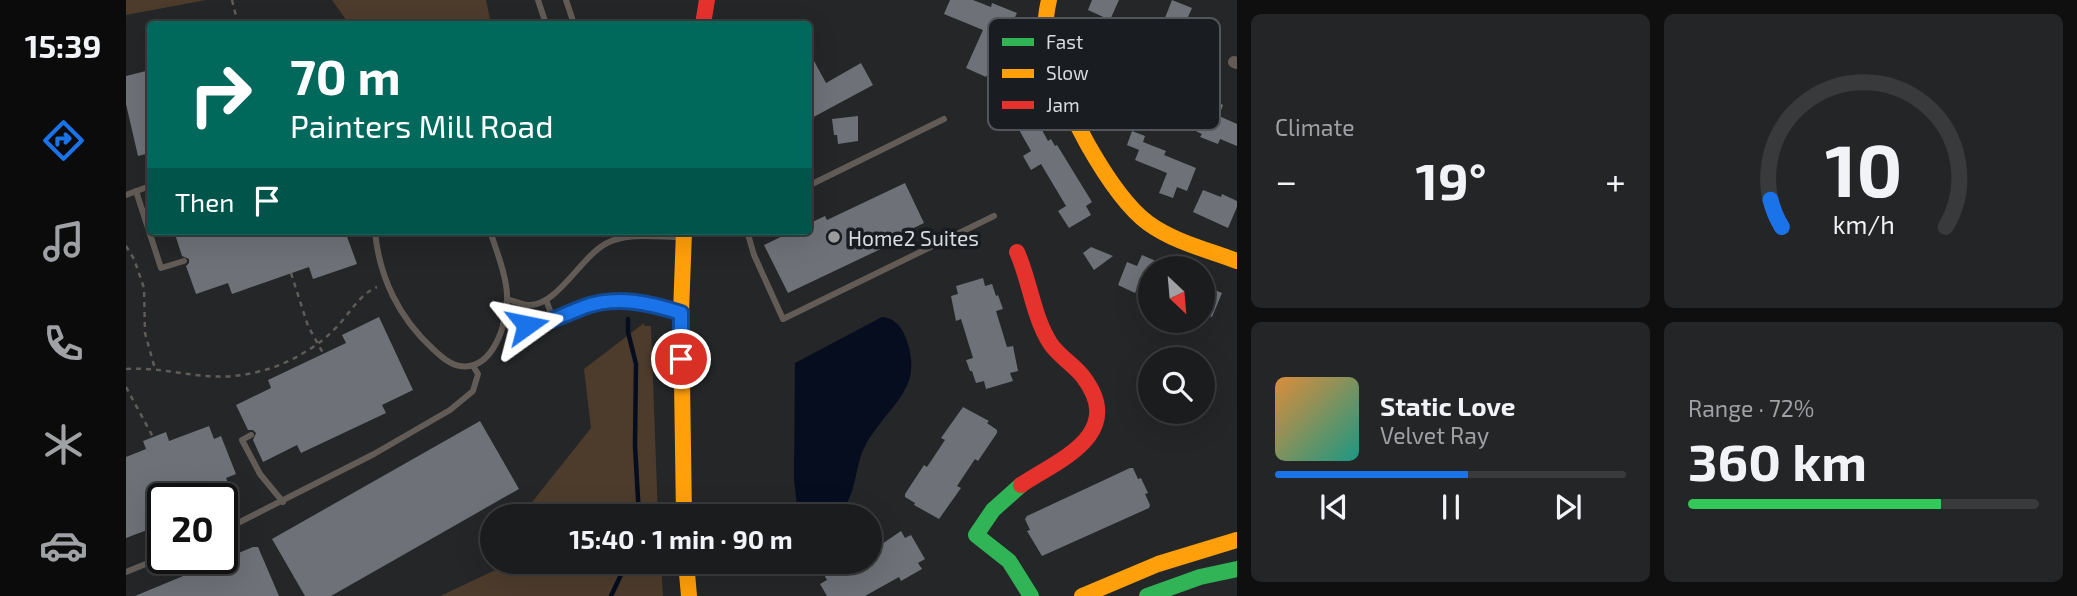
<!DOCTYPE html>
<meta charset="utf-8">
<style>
body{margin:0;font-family:"Exo 2",sans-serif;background:#242527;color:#f1f3f6;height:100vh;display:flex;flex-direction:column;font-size:26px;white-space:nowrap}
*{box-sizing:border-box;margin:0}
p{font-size:23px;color:#a0a1a4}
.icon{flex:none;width:38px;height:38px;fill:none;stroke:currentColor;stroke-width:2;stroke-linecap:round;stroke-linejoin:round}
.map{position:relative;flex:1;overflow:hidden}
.drawer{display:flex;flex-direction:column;gap:14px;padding:14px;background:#0f0f10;width:840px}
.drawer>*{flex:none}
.banner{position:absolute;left:21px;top:21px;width:665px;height:214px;border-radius:7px;box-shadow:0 7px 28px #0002,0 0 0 2px #393a3c;background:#00695c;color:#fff;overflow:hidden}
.needle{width:46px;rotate:154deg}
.buttons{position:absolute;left:1012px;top:256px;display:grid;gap:14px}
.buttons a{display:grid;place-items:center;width:77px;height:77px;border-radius:50%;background:#1b1c1e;box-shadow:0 7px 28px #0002,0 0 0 2px #393a3c;font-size:35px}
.speed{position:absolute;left:21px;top:483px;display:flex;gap:14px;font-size:35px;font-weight:700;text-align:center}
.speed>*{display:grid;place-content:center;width:91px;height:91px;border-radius:50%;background:#1b1c1e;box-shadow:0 7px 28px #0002,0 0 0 2px #393a3c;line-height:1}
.speed .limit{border:4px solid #111;border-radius:10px;background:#fff;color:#111}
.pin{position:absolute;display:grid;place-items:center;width:60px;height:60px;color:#fff;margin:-30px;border:4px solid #fff;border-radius:50%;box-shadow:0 2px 7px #0007}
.me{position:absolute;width:77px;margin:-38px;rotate:78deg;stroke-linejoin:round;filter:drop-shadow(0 0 5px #0008)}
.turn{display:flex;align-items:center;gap:24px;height:147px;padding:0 28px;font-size:32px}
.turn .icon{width:91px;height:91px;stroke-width:2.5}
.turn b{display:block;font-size:49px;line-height:60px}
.then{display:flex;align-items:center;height:66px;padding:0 28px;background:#0003;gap:14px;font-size:26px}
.big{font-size:52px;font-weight:700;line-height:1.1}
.drawer .widget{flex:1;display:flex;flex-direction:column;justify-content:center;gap:10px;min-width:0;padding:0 24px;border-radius:10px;background:#242527}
.drawer .dial{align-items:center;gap:0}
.dial svg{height:182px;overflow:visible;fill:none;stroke:#393a3c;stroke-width:7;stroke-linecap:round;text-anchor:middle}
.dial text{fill:#f1f3f6;stroke:none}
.song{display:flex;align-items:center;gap:21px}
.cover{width:84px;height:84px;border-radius:10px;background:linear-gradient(135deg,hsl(30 70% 55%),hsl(170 70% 35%))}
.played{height:7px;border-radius:4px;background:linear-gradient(90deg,#1a73e8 55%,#393a3c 55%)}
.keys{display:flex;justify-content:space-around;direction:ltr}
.heat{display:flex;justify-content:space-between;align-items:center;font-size:38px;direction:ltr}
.charge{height:10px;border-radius:5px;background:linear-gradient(90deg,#34c759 72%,#393a3c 0)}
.drawer .tiles{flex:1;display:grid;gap:14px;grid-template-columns:repeat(2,1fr)}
.trip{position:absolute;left:354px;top:504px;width:402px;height:70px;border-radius:35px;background:#1b1c1e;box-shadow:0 7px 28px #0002,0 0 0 2px #393a3c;font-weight:700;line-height:70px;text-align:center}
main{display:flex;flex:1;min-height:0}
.tabs{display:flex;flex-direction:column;width:126px;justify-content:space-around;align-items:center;background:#0b0b0c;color:#a0a1a4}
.tabs .icon{width:49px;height:49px}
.tabs .current{color:#1a73e8}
.tabs b{font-size:32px;color:#f1f3f6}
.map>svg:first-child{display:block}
</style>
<main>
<nav class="tabs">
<b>15:39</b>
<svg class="icon current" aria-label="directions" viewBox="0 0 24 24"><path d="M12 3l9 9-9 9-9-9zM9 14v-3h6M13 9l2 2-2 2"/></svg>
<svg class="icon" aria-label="music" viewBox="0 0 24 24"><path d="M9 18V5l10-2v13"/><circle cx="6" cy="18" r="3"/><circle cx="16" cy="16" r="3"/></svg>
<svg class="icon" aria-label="phone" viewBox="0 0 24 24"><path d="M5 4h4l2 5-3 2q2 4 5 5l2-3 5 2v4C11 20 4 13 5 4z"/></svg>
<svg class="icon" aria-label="climate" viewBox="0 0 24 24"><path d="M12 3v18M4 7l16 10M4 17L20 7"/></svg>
<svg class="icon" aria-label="car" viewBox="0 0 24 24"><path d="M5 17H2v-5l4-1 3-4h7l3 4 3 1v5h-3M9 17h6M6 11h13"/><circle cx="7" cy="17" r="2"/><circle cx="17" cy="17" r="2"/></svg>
</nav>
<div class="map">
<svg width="1111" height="596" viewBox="0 0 1111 596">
<rect width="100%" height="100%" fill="#242628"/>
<!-- green -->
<g fill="#4d3c2c">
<path d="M 0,0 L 80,0 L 0,15 Z"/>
<path d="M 206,0 L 360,0 L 365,24 L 223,24 Z"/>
<path d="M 518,323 L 518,326 L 525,326 L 532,516 L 399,516 L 403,506 L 465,428 L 458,369 Z"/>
<path d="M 380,562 L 535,562 L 537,596 L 314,596 L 378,566 Z"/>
</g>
<!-- water -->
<path fill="#050d1f" d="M 756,317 C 768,318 775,326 779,336 C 800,389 764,402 740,444 C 730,462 731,483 722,501 C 720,506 713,512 708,516 L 676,516 L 671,505 L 668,480 L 669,363 Z"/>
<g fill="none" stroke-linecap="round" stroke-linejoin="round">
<!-- stream -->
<g stroke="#050d1f" stroke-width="4.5">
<path d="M 502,319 L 502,332 L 510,364 L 509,446 L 513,516"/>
<path d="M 485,596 L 501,562"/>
</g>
</g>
<!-- building -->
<g fill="#6e7278">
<path d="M 824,0 L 847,0 L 865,7 L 866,3 L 891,13 L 860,77 L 840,68 L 857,30 L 818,14 Z"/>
<path d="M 966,0 L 993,0 L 984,20 L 962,10 Z"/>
<path d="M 1046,0 L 1066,8 L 1058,26 L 1039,18 Z"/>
<path d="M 682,50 L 700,83 L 735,63 L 747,85 L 682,120 Z"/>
<path d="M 24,70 L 24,153 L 12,156 L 0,104 L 0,76 Z"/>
<path d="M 895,79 L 898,88 L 901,87 L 912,115 L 910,115 L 911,121 L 922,141 L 925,139 L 929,146 L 931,145 L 966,202 L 960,206 L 965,215 L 943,228 L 932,211 L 940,206 L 915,164 L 905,170 L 897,156 L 905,151 L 879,105 L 873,86 Z"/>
<path d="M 1069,91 L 1097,105 L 1093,116 L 1111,124 L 1111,146 L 1094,139 L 1092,144 L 1074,137 L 1076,134 L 1046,120 L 1054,98 L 1064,102 Z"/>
<path d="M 732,116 L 732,141 L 712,144 L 711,135 L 708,135 L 706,119 Z"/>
<path d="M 1006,131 L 1019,136 L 1017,142 L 1040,151 L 1038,155 L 1070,168 L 1061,191 L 1051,187 L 1047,198 L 1033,193 L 1041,173 L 1009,160 L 1013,150 L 1001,145 Z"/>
<path d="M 779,183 L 798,223 L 759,242 L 761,246 L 662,293 L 638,245 L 667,231 L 682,231 L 682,224 L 699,216 L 701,220 Z"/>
<path d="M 1077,190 L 1095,197 L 1096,194 L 1111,201 L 1111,207 L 1102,228 L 1067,212 Z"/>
<path d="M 48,231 L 219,231 L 231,264 L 187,279 L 183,267 L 106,294 L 102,283 L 70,294 L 60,266 L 63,263 L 63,259 L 56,256 Z"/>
<path d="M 965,247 L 987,256 L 968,270 L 957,253 Z"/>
<path d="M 1016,255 L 1046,268 L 1024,268 L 1024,272 L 1019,270 L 1009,293 L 992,285 L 1001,262 L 1011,266 Z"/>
<path d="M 857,278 L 859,286 L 866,284 L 870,296 L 872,295 L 877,309 L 870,311 L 881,347 L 887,346 L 892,371 L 884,373 L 887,381 L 860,389 L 858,381 L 850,383 L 846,371 L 844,371 L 840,360 L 847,358 L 835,319 L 830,321 L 825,296 L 832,294 L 830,286 Z"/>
<path d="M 1076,285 L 1096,293 L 1086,317 L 1076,313 Z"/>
<path d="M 253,317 L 287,390 L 256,405 L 260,413 L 175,453 L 171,445 L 137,462 L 127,440 L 130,433 L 127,430 L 122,430 L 110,405 L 145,388 L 142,380 L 220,343 L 216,335 Z"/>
<path d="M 837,407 L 863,421 L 861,423 L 871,430 L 871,433 L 852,461 L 849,459 L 831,486 L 835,488 L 813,519 L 788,505 L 789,503 L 779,497 L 779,494 L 798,465 L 801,467 L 819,440 L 815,438 Z"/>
<path d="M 354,421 L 393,489 L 205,596 L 179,596 L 146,539 Z"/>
<path d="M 83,426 L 88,439 L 95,436 L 110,474 L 100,478 L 104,488 L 76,499 L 37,499 L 37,524 L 0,538 L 0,457 L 20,449 L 17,441 L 40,432 L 43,441 Z"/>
<path d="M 1004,468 L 1007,468 L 1012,479 L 1015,478 L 1022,493 L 1019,494 L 1024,505 L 1023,508 L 916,556 L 901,531 L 904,530 L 899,519 L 901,516 Z"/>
<path d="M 775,531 L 779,538 L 785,535 L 799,559 L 792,563 L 796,569 L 775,581 L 773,577 L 739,596 L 701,596 L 694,584 L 701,580 L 697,573 L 710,566 L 708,562 L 744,562 L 744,552 Z"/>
<path d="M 127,547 L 132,547 L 153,596 L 9,596 Z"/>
</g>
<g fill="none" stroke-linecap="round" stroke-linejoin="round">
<!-- path -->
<g stroke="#605c58" stroke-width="2.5" stroke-dasharray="5 5" stroke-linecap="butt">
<path d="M 106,0 L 112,24"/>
<path d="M 0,246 L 8,259 L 18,288 L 19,333 L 29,369"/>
<path d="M 165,273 L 182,326 L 197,353"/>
<path d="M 0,369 C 28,367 53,374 81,376 C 115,379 150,370 179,352 C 193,344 206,333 216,321 C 227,308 235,294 251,287"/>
<path d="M 0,387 L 27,437"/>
</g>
<!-- lane -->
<g stroke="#635c56" stroke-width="6">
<path d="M 412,0 L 420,24"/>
<path d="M 440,0 L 448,24"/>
<path d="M 682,186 L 818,119"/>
<path d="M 10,191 L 35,268 L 58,261"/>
<path d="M 0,195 L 24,186"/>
<path d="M 249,231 C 253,277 273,318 307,349 C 315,356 324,365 334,366 C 367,371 381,324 381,299 C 382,280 370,249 364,231"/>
<path d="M 621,231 L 628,255 L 657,319 L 868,216"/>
<path d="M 381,299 C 388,301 395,304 402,305 C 431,307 455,256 481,243 C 503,232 532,237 556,237"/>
<path d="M 420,300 L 428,321"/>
<path d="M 377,324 C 394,325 411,327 427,321 C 443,316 456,306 473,303 C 501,298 528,304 555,313"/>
<path d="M 125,435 L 116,440 L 134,474 L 157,502"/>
<path d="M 96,531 L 248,454 L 324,410 L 347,391 L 352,374 L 347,366"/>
<path d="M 0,572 L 37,557"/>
</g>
<!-- street -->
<path stroke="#635c56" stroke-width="12" d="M 1108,62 L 1111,63"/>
<!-- fast -->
<g stroke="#30b455" stroke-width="16">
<path d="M 895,485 L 867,510 L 850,535 L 883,561 L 905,596"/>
<path d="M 1021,596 L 1074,577 L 1111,569"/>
</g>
<!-- slow -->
<g stroke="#ff9f0a" stroke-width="16">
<path d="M 923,0 C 919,17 918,36 922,53 C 933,99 984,195 1022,223 C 1048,242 1082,250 1111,261"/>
<path d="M 558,231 L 555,313 L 558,516"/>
<path d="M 560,562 L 563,596"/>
<path d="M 956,596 L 1032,564 L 1111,540"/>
</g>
<!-- jam -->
<g stroke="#e5322d" stroke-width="16">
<path d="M 577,24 L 581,0"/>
<path d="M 891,252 C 904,281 907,316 924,343 C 933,357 949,365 958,378 C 1000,435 932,460 895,485"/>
</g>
</g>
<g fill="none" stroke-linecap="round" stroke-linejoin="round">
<defs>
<path id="route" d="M 401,325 C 425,323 437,315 458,307 C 490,295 524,303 555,313 L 555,359"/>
</defs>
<!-- route casing -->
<use href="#route" stroke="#114b97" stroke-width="18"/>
<!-- route -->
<use href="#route" stroke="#1a73e8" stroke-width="12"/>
</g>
<!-- markers -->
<circle fill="#9a9c9e" stroke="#191c20" stroke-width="2.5" cx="708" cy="237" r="7"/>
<g text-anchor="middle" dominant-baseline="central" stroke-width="7" stroke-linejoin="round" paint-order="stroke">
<!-- poi labels -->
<g font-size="21" fill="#d9dbde" stroke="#191c20" text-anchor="start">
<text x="722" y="237">Home2 Suites</text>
</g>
</g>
<!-- legend -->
<rect x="862" y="18" width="232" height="112" rx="10" fill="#191c20" stroke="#535559" stroke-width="2"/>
<rect x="876" y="38" width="32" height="8" fill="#30b455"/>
<rect x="876" y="69" width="32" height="9" fill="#ff9f0a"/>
<rect x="876" y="101" width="32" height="8" fill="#e5322d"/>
<g font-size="19" fill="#d9dbde">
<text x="920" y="49">Fast</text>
<text x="920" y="80">Slow</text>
<text x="920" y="112">Jam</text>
</g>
</svg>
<div class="buttons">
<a><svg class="needle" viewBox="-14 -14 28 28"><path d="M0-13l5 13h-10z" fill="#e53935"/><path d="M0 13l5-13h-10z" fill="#a0a1a4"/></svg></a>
<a><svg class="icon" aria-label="search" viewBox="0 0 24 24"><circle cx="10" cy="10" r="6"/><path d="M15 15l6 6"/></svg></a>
</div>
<div class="speed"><div class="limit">20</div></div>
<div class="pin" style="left:555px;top:359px;background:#d93025"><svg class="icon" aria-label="arrive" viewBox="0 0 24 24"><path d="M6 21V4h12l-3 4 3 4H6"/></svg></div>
<svg class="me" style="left:401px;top:325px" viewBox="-20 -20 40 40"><path d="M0-17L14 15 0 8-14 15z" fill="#1a73e8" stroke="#fff" stroke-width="4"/></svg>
<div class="trip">15:40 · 1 min · 90 m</div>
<div class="banner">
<div class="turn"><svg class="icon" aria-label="right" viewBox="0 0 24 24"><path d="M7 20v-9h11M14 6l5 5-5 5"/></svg><div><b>70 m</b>Painters Mill Road</div></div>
<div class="then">Then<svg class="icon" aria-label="arrive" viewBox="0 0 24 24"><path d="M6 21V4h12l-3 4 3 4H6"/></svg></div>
</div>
</div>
<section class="drawer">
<div class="tiles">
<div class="widget"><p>Climate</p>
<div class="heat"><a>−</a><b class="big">19°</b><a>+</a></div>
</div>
<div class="widget dial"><svg viewBox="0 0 100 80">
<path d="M14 69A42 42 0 1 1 86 69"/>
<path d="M14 69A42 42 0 0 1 9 57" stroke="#1a73e8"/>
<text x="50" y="56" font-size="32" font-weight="700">10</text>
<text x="50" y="72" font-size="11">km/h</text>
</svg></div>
<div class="widget">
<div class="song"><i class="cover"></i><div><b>Static Love</b><p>Velvet Ray</p></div></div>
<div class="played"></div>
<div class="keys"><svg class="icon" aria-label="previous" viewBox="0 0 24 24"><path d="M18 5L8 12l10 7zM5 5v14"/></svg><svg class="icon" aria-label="pause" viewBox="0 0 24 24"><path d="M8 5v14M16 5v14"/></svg><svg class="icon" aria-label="next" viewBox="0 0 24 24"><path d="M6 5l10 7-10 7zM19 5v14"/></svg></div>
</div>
<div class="widget"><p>Range · 72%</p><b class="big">360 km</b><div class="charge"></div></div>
</div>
</section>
</main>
